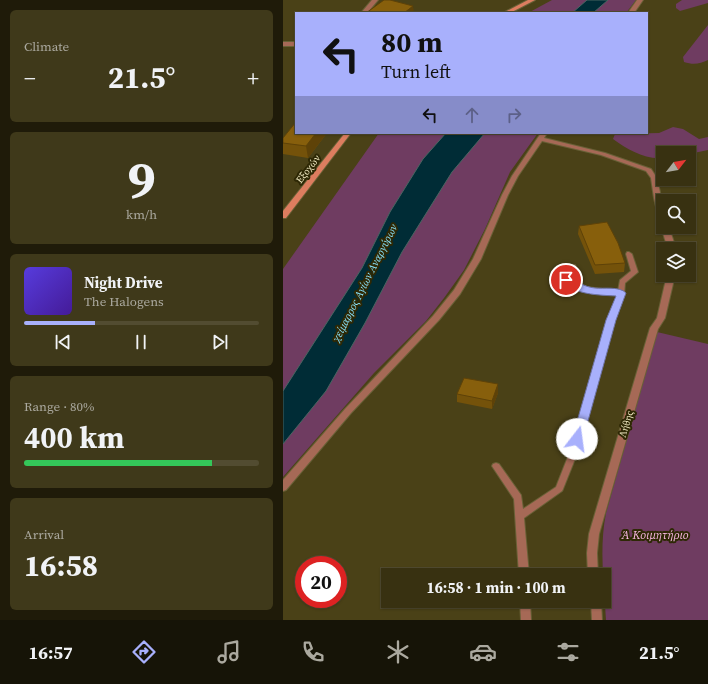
<!DOCTYPE html>
<meta charset="utf-8">
<style>
body{margin:0;font-family:"Source Serif 4",serif;background:#3f391a;color:#f1f3f6;height:100vh;display:flex;flex-direction:column;font-size:15px;white-space:nowrap}
*{box-sizing:border-box;margin:0}
p{font-size:13px;color:#aba99f}
.icon{flex:none;width:22px;height:22px;fill:none;stroke:currentColor;stroke-width:2;stroke-linecap:round;stroke-linejoin:round}
.map{position:relative;flex:1;overflow:hidden}
.details{display:flex;flex-direction:column;gap:10px;padding:10px;background:#1f1b09;width:283px}
.details>*{flex:none}
.hud{position:absolute;left:12px;top:12px;width:353px;height:122px;border-radius:0px;box-shadow:0 1px 3px #0004,0 0 0 1px #524c31;background:#a8b0fc;color:#111;overflow:hidden}
.needle{width:26px;rotate:59deg}
.tools{position:absolute;left:373px;top:146px;display:grid;gap:8px}
.tools a{display:grid;place-items:center;width:40px;height:40px;border-radius:0px;background:#383111;box-shadow:0 1px 3px #0004,0 0 0 1px #524c31;font-size:20px}
.speed{position:absolute;left:12px;top:556px;display:flex;gap:8px;font-size:20px;font-weight:700;text-align:center}
.speed>*{display:grid;place-content:center;width:52px;height:52px;border-radius:50%;background:#383111;box-shadow:0 1px 3px #0004,0 0 0 1px #524c31;line-height:1}
.speed .limit{border:6px solid #d22;background:#fff;color:#111}
.pin{position:absolute;display:grid;place-items:center;width:34px;height:34px;color:#fff;margin:-17px;border:2px solid #fff;border-radius:50%;box-shadow:0 1px 4px #0007}
.me{position:absolute;width:44px;margin:-22px;rotate:15deg;stroke-linejoin:round;filter:drop-shadow(0 0 3px #0008)}
.turn{display:flex;align-items:center;gap:14px;height:84px;padding:0 20px;font-size:18px}
.turn .icon{width:52px;height:52px;stroke-width:2.5}
.turn b{display:block;font-size:28px;line-height:34px}
.lanes{display:flex;align-items:center;height:38px;padding:0 20px;background:#0003;justify-content:center;gap:20px;direction:ltr}
.lanes .off{opacity:.35}
.big{font-size:30px;font-weight:700;line-height:1.1}
.details .tile{flex:1;display:flex;flex-direction:column;justify-content:center;gap:6px;min-width:0;padding:0 14px;border-radius:6px;background:#3f391a}
.details .dial{align-items:center;gap:0}
.dial b{font-size:52px;line-height:1}
.song{display:flex;align-items:center;gap:12px}
.cover{width:48px;height:48px;border-radius:6px;background:linear-gradient(135deg,hsl(250 70% 55%),hsl(260 70% 35%))}
.played{height:4px;border-radius:2px;background:linear-gradient(90deg,#a8b0fc 30%,#524c31 30%)}
.keys{display:flex;justify-content:space-around;direction:ltr}
.heat{display:flex;justify-content:space-between;align-items:center;font-size:22px;direction:ltr}
.charge{height:6px;border-radius:3px;background:linear-gradient(90deg,#34c759 80%,#524c31 0)}
.trip{position:absolute;left:98px;top:568px;width:230px;height:40px;border-radius:0px;background:#383111;box-shadow:0 1px 3px #0004,0 0 0 1px #524c31;font-weight:700;line-height:40px;text-align:center}
.tabs{display:flex;height:64px;justify-content:space-around;align-items:center;background:#161407;color:#aba99f}
.tabs .icon{width:28px;height:28px}
.tabs .active{color:#a8b0fc}
.tabs b{font-size:18px;color:#f1f3f6}
main{display:flex;flex:1;min-height:0}
.map>svg:first-child{display:block}
</style>
<main>
<section class="details">
<div class="tile"><p>Climate</p>
<div class="heat"><a>−</a><b class="big">21.5°</b><a>+</a></div>
</div>
<div class="tile dial"><b>9</b><p>km/h</p></div>
<div class="tile">
<div class="song"><i class="cover"></i><div><b>Night Drive</b><p>The Halogens</p></div></div>
<div class="played"></div>
<div class="keys"><svg class="icon" aria-label="previous" viewBox="0 0 24 24"><path d="M18 5L8 12l10 7zM5 5v14"/></svg><svg class="icon" aria-label="pause" viewBox="0 0 24 24"><path d="M8 5v14M16 5v14"/></svg><svg class="icon" aria-label="next" viewBox="0 0 24 24"><path d="M6 5l10 7-10 7zM19 5v14"/></svg></div>
</div>
<div class="tile"><p>Range · 80%</p><b class="big">400 km</b><div class="charge"></div></div>
<div class="tile"><p>Arrival</p><b class="big">16:58</b></div>
</section>
<div class="map">
<svg width="425" height="620" viewBox="0 0 425 620">
<rect width="100%" height="100%" fill="#4a4117"/>
<!-- green -->
<g fill="#6f3c61">
<path d="M 269,0 L 353,0 L 343,13 L 245,13 Z"/>
<path d="M 399,0 L 425,0 L 425,3 L 397,11 L 393,8 L 393,4 Z"/>
<path d="M 425,25 L 425,60 C 417,64 410,65 401,62 L 400,57 Z"/>
<path d="M 390,127 L 400,129 L 416,139 L 425,137 L 425,150 L 406,154 L 380,153 L 380,158 C 362,160 344,149 330,139 L 332,134 L 376,133 Z"/>
<path d="M 96,133 L 255,133 L 227,172 L 202,229 L 181,270 L 161,298 L 143,321 L 91,373 L 0,477 L 0,269 Z"/>
<path d="M 374,332 L 425,344 L 425,620 L 323,620 C 321,584 316,549 323,513 Z"/>
</g>
<!-- water -->
<g fill="#002c36" stroke="#496561">
<path d="M 304,0 L 325,0 L 310,13 L 289,13 Z"/>
<path d="M 163,133 L 202,133 L 169,172 L 119,252 L 82,323 L 43,391 L 0,444 L 0,391 L 79,268 L 107,212 L 140,159 Z"/>
</g>
<g fill="none" stroke-linecap="round" stroke-linejoin="round">
<defs>
<g id="lane">
<path d="M 344,252 L 346,252 L 349,254 L 355,272 L 342,283 L 341,296 L 332,320 L 294,454 L 280,489 L 279,491 L 241,518 L 246,575 L 236,575 L 231,499 L 209,466 L 210,464 L 213,463 L 216,464 L 238,495 L 240,509 L 273,487 L 286,454 L 324,320 L 335,295 C 318,294 291,292 280,280 L 279,269 C 281,266 289,264 292,265 L 293,267 L 292,269 L 285,270 L 286,279 L 304,287 L 335,291 L 337,280 L 348,271 L 343,254 Z"/>
<path d="M 237,601 L 247,601 L 248,620 L 238,620 Z"/>
</g>
<g id="street">
<path d="M 89,0 L 95,0 L 84,13 L 78,13 Z"/>
<path d="M 354,0 L 360,0 L 351,13 L 345,13 Z"/>
<rect x="0" y="42" width="13" height="4"/>
<path d="M 258,133 L 264,133 L 261,138 L 322,153 L 368,169 L 374,178 L 380,207 L 380,222 L 376,220 L 371,198 L 368,178 L 363,171 L 318,155 L 259,141 L 235,176 L 225,195 L 198,259 L 177,294 L 156,320 L 68,413 L 3,490 L 0,491 L 0,480 L 62,409 L 150,316 L 171,290 L 190,259 L 219,195 L 229,176 Z"/>
<path d="M 380,225 L 380,227 L 386,227 L 393,249 L 385,249 L 378,227 Z"/>
<path d="M 384,275 L 392,275 L 382,318 L 375,329 L 316,534 L 314,553 L 315,575 L 305,575 L 304,553 L 306,534 L 367,328 L 374,318 Z"/>
<path d="M 308,601 L 318,601 L 319,620 L 309,620 Z"/>
</g>
<g id="secondary">
<path d="M 245,0 L 252,0 L 227,13 L 220,13 Z"/>
<path d="M 62,133 L 68,133 L 3,218 L 0,218 L 0,211 Z"/>
</g>
</defs>
<!-- lane casing -->
<use href="#lane" stroke="#686036" stroke-width="2"/>
<!-- street casing -->
<use href="#street" stroke="#686036" stroke-width="2"/>
<!-- secondary casing -->
<use href="#secondary" stroke="#686036" stroke-width="2"/>
<!-- lane -->
<use href="#lane" fill="#a66956" fill-rule="evenodd"/>
<!-- street -->
<use href="#street" fill="#a66956" fill-rule="evenodd"/>
<!-- secondary -->
<use href="#secondary" fill="#dd7d5f" fill-rule="evenodd"/>
</g>
<!-- wall -->
<g fill="#74520a">
<path d="M 13,133 L 44,133 L 25,158 L 0,154 L 0,138 Z"/>
<path d="M 296,226 L 342,263 L 341,272 L 312,274 L 295,234 Z"/>
<path d="M 215,393 L 209,409 L 174,402 L 174,394 Z"/>
</g>
<!-- shaded-wall -->
<g fill="#5e4208">
<path d="M 130,6 L 131,13 L 121,13 Z"/>
<path d="M 33,133 L 44,133 L 25,158 L 23,146 Z"/>
<path d="M 215,384 L 215,393 L 209,409 L 209,401 Z"/>
</g>
<!-- building -->
<g fill="#875f0c" stroke="#5e4208">
<path d="M 101,0 L 107,0 L 130,6 L 121,13 L 83,13 Z"/>
<path d="M 13,122 L 13,133 L 33,133 L 23,146 L 0,143 L 0,138 Z"/>
<path d="M 324,222 L 335,243 L 342,263 L 312,265 L 296,226 Z"/>
<path d="M 181,378 L 215,384 L 209,401 L 174,394 Z"/>
</g>
<!-- route -->
<path fill="#a8b0fc" stroke="#6d72a4" d="M 283,277 C 293,280 300,287 312,288 C 320,289 337,286 343,293 L 333,320 L 300,439 L 298,442 L 294,443 L 291,442 L 289,439 L 323,320 L 333,296 C 316,295 290,295 278,280 L 279,278 Z"/>
<g text-anchor="middle" dominant-baseline="central" stroke-width="4" stroke-linejoin="round" paint-order="stroke">
<!-- street labels -->
<g font-size="10" fill="#f2ebc4" stroke="#2e2805">
<text transform="translate(25 169) rotate(-52)">Εξοχών</text>
<text transform="translate(343 424) rotate(-73)">Λήθης</text>
</g>
<!-- water labels -->
<g font-size="11" font-style="italic" fill="#88e3fd" stroke="#2e2805">
<text transform="translate(82 283) rotate(-63)">χείμαρρος Αγίων Αναργύρων</text>
</g>
<!-- near-park labels -->
<g font-size="12" font-style="italic" fill="#f8b7e3" stroke="#2e2805">
<text x="372" y="535">Ά Κοιμητήριο</text>
</g>
</g>
</svg>
<div class="tools">
<a><svg class="needle" viewBox="-14 -14 28 28"><path d="M0-13l5 13h-10z" fill="#e53935"/><path d="M0 13l5-13h-10z" fill="#aba99f"/></svg></a>
<a><svg class="icon" aria-label="search" viewBox="0 0 24 24"><circle cx="10" cy="10" r="6"/><path d="M15 15l6 6"/></svg></a>
<a><svg class="icon" aria-label="layers" viewBox="0 0 24 24"><path d="M12 4l9 5-9 5-9-5zM3 14l9 5 9-5"/></svg></a>
</div>
<div class="speed"><div class="limit">20</div></div>
<div class="pin" style="left:283px;top:280px;background:#d93025"><svg class="icon" aria-label="arrive" viewBox="0 0 24 24"><path d="M6 21V4h12l-3 4 3 4H6"/></svg></div>
<svg class="me" style="left:294px;top:439px" viewBox="-20 -20 40 40"><circle r="19" fill="#fff"/><path d="M0-13L10 11 0 6-10 11z" fill="#a8b0fc"/></svg>
<div class="trip">16:58 · 1 min · 100 m</div>
<div class="hud">
<div class="turn"><svg class="icon" aria-label="left" viewBox="0 0 24 24"><path d="M17 20v-9H6M10 6l-5 5 5 5"/></svg><div><b>80 m</b>Turn left</div></div>
<div class="lanes"><svg class="icon" aria-label="left" viewBox="0 0 24 24"><path d="M17 20v-9H6M10 6l-5 5 5 5"/></svg><svg class="icon off" aria-label="ahead" viewBox="0 0 24 24"><path d="M12 20V5M6 11l6-6 6 6"/></svg><svg class="icon off" aria-label="right" viewBox="0 0 24 24"><path d="M7 20v-9h11M14 6l5 5-5 5"/></svg></div>
</div>
</div>
</main>
<nav class="tabs">
<b>16:57</b>
<svg class="icon active" aria-label="directions" viewBox="0 0 24 24"><path d="M12 3l9 9-9 9-9-9zM9 14v-3h6M13 9l2 2-2 2"/></svg>
<svg class="icon" aria-label="music" viewBox="0 0 24 24"><path d="M9 18V5l10-2v13"/><circle cx="6" cy="18" r="3"/><circle cx="16" cy="16" r="3"/></svg>
<svg class="icon" aria-label="phone" viewBox="0 0 24 24"><path d="M5 4h4l2 5-3 2q2 4 5 5l2-3 5 2v4C11 20 4 13 5 4z"/></svg>
<svg class="icon" aria-label="climate" viewBox="0 0 24 24"><path d="M12 3v18M4 7l16 10M4 17L20 7"/></svg>
<svg class="icon" aria-label="car" viewBox="0 0 24 24"><path d="M5 17H2v-5l4-1 3-4h7l3 4 3 1v5h-3M9 17h6M6 11h13"/><circle cx="7" cy="17" r="2"/><circle cx="17" cy="17" r="2"/></svg>
<svg class="icon" aria-label="filters" viewBox="0 0 24 24"><path d="M4 7h16M4 17h16"/><circle cx="9" cy="7" r="2"/><circle cx="15" cy="17" r="2"/></svg>
<b>21.5°</b>
</nav>
